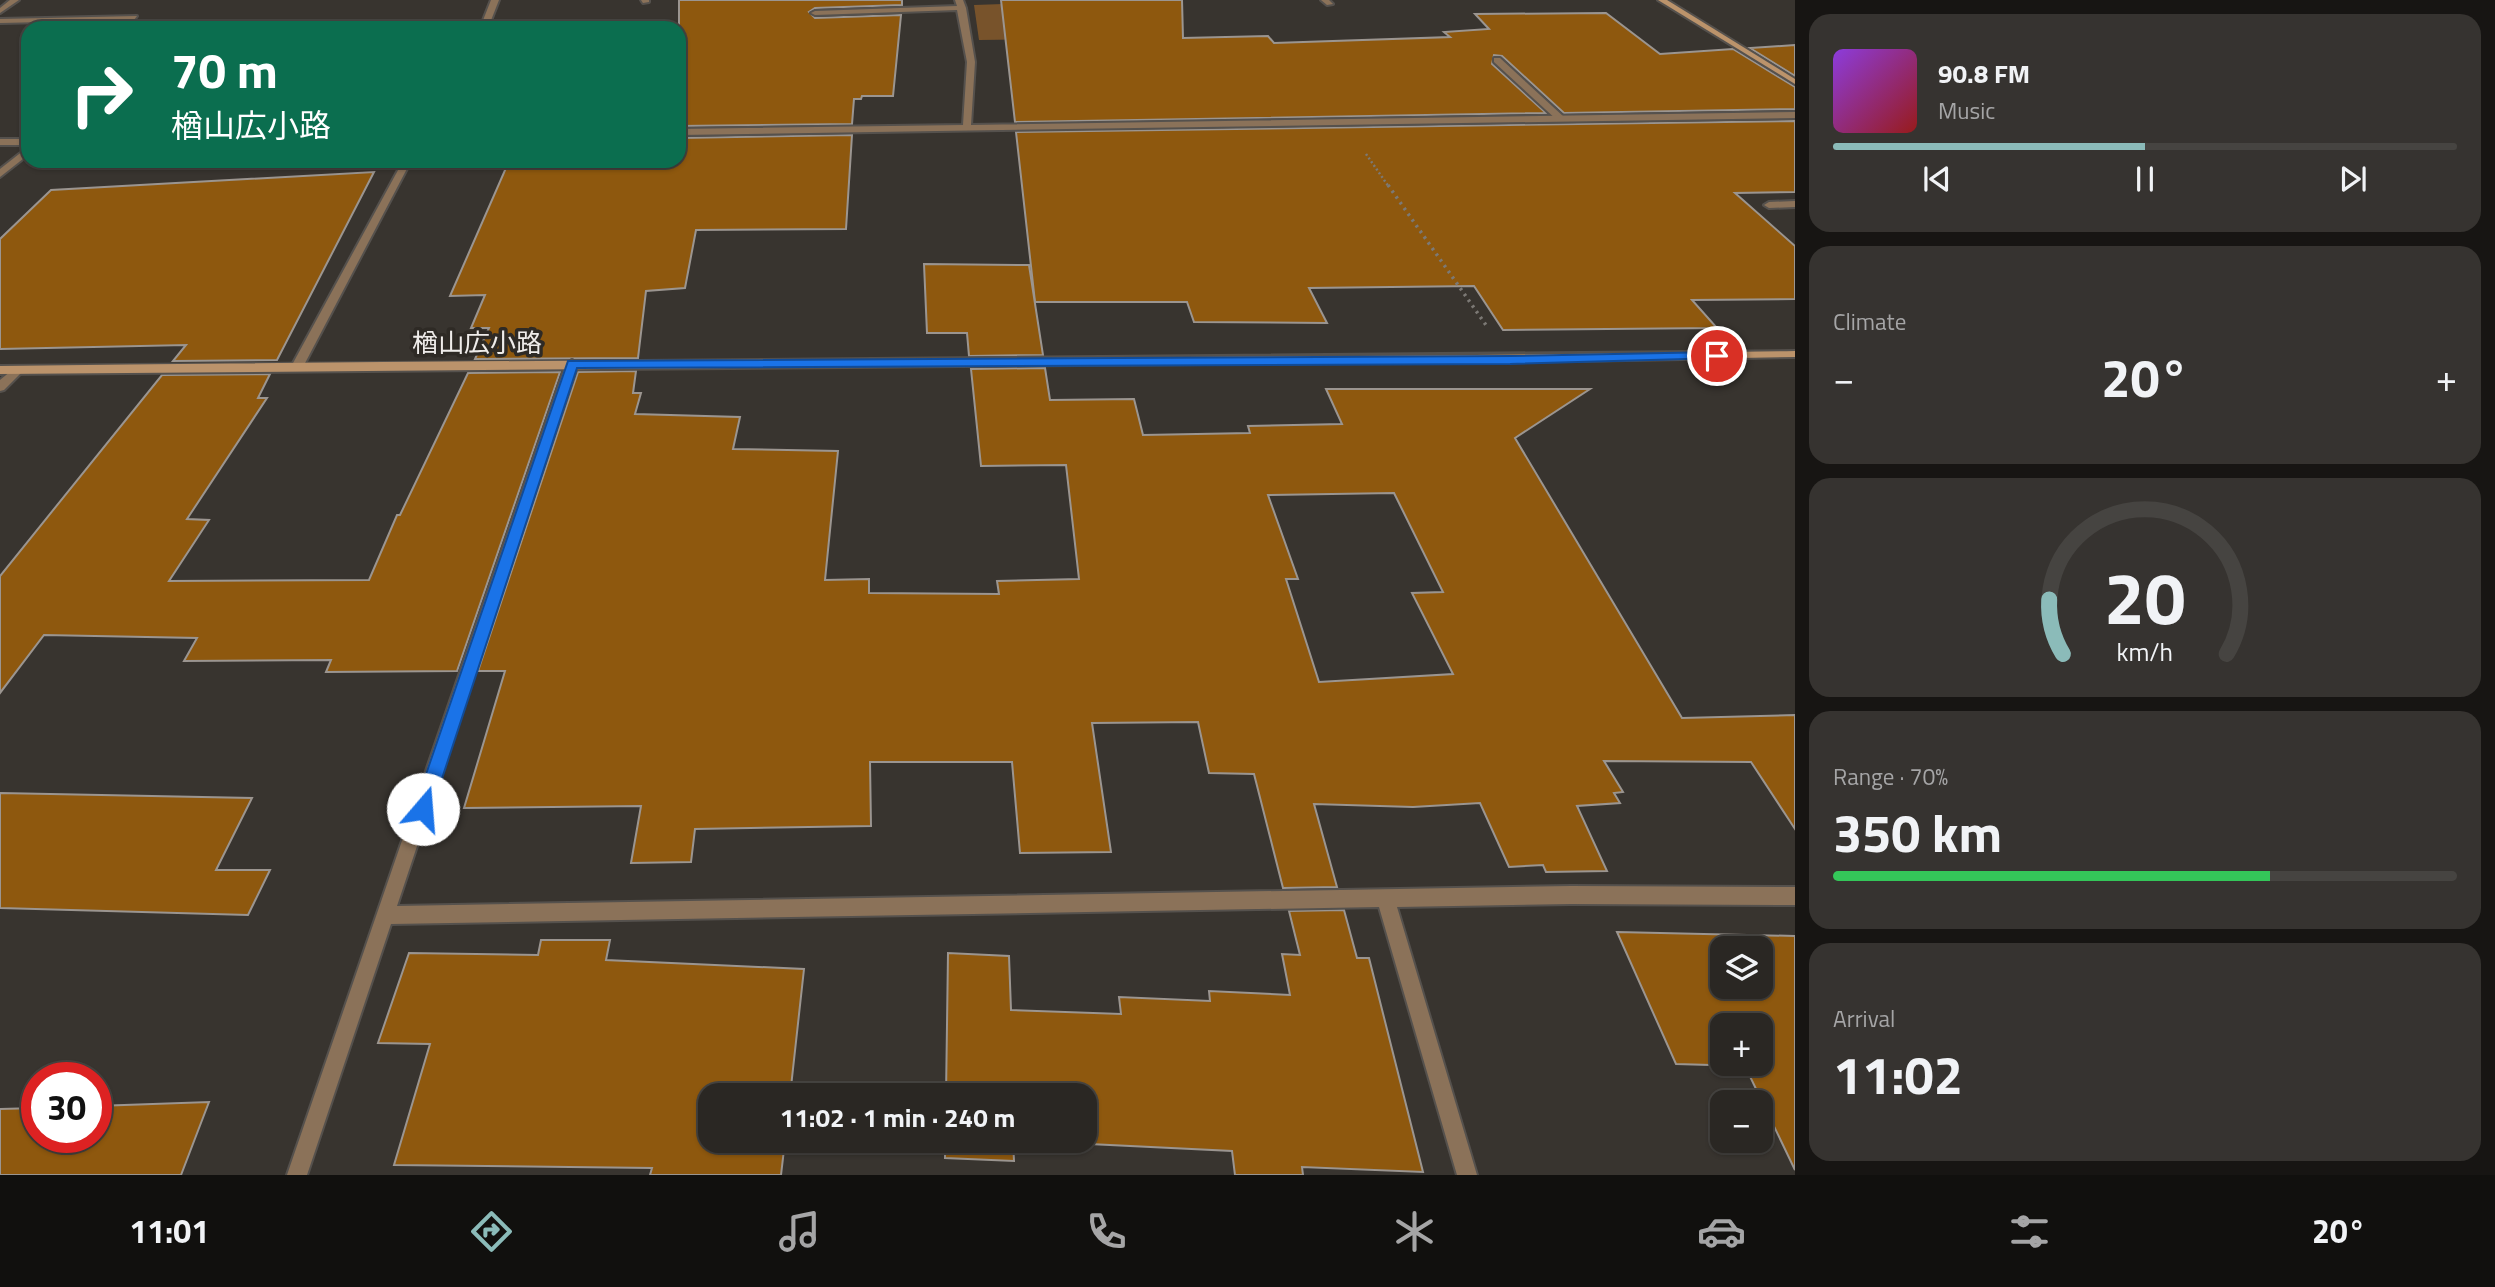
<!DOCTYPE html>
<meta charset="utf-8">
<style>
body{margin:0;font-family:"Titillium Web","Noto Sans JP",sans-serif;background:#363330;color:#f1f3f6;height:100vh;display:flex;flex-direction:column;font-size:26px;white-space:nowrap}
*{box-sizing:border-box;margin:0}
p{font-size:23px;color:#a5a5a6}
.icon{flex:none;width:38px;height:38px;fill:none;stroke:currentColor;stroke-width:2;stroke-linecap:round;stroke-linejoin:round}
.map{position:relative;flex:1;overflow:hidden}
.details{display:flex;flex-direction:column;gap:14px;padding:14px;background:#171513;width:700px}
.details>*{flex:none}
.guide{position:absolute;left:21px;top:21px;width:665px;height:147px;border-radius:21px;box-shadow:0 2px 5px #0004,0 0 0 2px #464441;background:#0b6e4f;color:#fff;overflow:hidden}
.tools{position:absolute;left:1710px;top:936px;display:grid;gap:14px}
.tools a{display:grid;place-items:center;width:63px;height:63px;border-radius:14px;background:#2a2723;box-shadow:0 2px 5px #0004,0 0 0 2px #464441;font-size:35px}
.speed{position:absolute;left:21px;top:1062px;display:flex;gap:14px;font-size:35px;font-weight:700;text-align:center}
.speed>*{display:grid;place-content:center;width:91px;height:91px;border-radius:50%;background:#2a2723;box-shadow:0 2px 5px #0004,0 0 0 2px #464441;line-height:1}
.speed .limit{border:10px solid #d22;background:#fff;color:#111}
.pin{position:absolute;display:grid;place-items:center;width:60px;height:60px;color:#fff;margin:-30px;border:4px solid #fff;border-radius:50%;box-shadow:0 2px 7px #0007}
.me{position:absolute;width:77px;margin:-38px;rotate:18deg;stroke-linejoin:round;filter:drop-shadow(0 0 5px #0008)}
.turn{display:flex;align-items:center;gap:24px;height:147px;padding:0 35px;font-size:32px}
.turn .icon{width:91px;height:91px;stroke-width:2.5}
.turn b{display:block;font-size:49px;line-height:60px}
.big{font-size:52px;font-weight:700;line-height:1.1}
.details .card{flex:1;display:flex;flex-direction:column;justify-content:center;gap:10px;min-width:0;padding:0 24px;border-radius:21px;background:#363330}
.details .dial{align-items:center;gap:0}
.dial svg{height:182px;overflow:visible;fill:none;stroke:#464441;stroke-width:7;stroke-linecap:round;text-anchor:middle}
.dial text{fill:#f1f3f6;stroke:none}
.song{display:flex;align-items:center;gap:21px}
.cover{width:84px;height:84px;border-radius:10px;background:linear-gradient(135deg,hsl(270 70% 55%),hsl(0 70% 35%))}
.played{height:7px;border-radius:4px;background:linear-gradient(90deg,#8bbbb9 50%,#464441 50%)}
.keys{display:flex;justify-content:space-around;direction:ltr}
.heat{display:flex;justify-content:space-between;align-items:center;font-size:38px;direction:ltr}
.charge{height:10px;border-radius:5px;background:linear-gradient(90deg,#34c759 70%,#464441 0)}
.trip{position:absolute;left:698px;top:1083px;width:399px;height:70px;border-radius:21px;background:#2a2723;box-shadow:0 2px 5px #0004,0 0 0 2px #464441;font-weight:700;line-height:70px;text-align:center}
.tab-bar{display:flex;height:112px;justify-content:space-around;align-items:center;background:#11100e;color:#a5a5a6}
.tab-bar .icon{width:49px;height:49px}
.tab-bar .current{color:#8bbbb9}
.tab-bar b{font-size:32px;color:#f1f3f6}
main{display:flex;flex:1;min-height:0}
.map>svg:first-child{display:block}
</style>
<main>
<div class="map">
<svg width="1795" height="1175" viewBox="0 0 1795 1175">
<rect width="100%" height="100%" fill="#38342f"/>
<!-- green -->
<path fill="#78532b" d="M 1036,3 L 1057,39 L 979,40 L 974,5 Z"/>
<!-- building -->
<g fill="#8e580e" stroke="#9b9590" stroke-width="2" fill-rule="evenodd">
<path d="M 679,0 L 902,0 L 902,5 L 815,8 L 809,12 L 815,18 L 901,15 L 893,96 L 862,96 L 861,99 L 854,99 L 852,124 L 679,126 Z"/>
<path d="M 1001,0 L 1182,0 L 1183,38 L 1268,36 L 1274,43 L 1450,37 L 1444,32 L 1489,29 L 1475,14 L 1606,13 L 1660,54 L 1733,49 L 1795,87 L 1795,109 L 1564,113 L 1502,56 L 1494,55 L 1492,64 L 1546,113 L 1015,122 Z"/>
<path d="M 1795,45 L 1795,76 L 1750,48 Z"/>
<path d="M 1795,121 L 1795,192 L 1735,193 L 1795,246 L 1795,299 L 1692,300 L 1717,328 L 1503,330 L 1474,286 L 1309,288 L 1327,323 L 1194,322 L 1187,302 L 1035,302 L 1016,132 Z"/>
<path d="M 852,135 L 846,229 L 696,230 L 685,288 L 646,291 L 638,358 L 475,359 L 489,328 L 471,328 L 485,295 L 450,296 L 509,161 L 679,161 L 679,138 Z"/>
<path d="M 374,172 L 277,360 L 173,361 L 186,345 L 0,349 L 0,239 L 51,190 Z"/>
<path d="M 924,264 L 1029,265 L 1043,355 L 969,356 L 967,333 L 927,333 Z"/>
<path d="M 1045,368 L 1050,400 L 1134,399 L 1143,435 L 1250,433 L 1248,426 L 1342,424 L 1326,389 L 1590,389 L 1515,438 L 1682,718 L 1795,715 L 1795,829 L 1751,762 L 1604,761 L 1623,792 L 1614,793 L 1620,803 L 1577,806 L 1607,871 L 1546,872 L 1543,865 L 1509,867 L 1480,803 L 1413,807 L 1314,804 L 1337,887 L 1283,888 L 1254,774 L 1209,773 L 1198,722 L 1092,723 L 1111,852 L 1020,853 L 1012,762 L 870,762 L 871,826 L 695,829 L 691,862 L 631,863 L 641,806 L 464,808 L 505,671 L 478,671 L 578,372 L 636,371 L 633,393 L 641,393 L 635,414 L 740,417 L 733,449 L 838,451 L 825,580 L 869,579 L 869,593 L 999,594 L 997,581 L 1079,579 L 1066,465 L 981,466 L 971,369 ZM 1394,493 L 1443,592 L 1412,593 L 1453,674 L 1319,682 L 1286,579 L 1298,579 L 1268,495 Z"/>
<path d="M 560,372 L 457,671 L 326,672 L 331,660 L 184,661 L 197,638 L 44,635 L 0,693 L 0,576 L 162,375 L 270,374 L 258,398 L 267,398 L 187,519 L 209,520 L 169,581 L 369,580 L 397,515 L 400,515 L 468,373 Z"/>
<path d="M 0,793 L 252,798 L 216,870 L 270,870 L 248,915 L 0,908 Z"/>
<path d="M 1344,910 L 1357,958 L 1369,958 L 1423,1172 L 1302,1167 L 1303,1175 L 1235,1175 L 1232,1151 L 1028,1141 L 1085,1141 L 1085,1096 L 946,1096 L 948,953 L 1009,956 L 1011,1010 L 1121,1014 L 1119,997 L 1210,1001 L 1209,991 L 1290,995 L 1282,954 L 1300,955 L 1289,911 Z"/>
<path d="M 1617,932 L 1795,936 L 1795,1170 L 1745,1066 L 1676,1064 ZM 1722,948 L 1760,948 L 1760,987 L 1722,987 ZM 1722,1026 L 1760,1026 L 1760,1064 L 1722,1064 Z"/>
<path d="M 541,940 L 610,940 L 606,960 L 804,969 L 790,1096 L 710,1096 L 710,1141 L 785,1141 L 781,1175 L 650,1175 L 652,1168 L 394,1165 L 430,1044 L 378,1043 L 409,953 L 538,955 Z"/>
<path d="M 209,1102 L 181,1175 L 0,1175 L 0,1109 L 37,1108 L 37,1138 L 96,1138 L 96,1106 Z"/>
<path d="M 945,1141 L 1013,1141 L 1014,1161 L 945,1158 Z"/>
</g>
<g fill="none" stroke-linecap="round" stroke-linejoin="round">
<defs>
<g id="lane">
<path d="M 641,0 L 649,0 L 649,2 L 643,3 Z"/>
<path d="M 137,16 L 134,20 L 0,23 L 0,19 Z"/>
<path d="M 1494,58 L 1500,58 L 1564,117 L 1564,121 L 1558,121 L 1494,62 Z"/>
<path d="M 1795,201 L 1795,207 L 1769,208 L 1764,205 L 1769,202 Z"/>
<path d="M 17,366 L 23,370 L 21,373 L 4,390 L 0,391 L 0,380 Z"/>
</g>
<g id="street">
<path d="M 10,0 L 19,0 L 0,13 L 0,8 Z"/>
<path d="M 491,0 L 499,0 L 488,28 L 480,28 Z"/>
<path d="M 955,0 L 963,0 L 966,8 L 975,62 L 971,125 L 1795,112 L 1795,118 L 679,135 L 679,129 L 963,125 L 967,62 L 957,10 L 815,15 L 811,13 L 815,11 L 957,6 Z"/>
<path d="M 1321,0 L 1329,0 L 1333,4 L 1327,5 Z"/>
<rect x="0" y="139" width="28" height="6"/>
<path d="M 28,147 L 28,155 L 0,177 L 0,169 Z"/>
<path d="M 403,161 L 411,161 L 304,365 L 298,369 L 294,367 L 292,365 Z"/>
<path d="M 572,360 L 578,364 L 397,906 L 1571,886 L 1795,887 L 1795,905 L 1571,904 L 1397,907 L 1477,1175 L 1457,1175 L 1379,907 L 391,924 L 307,1175 L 287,1175 L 566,364 Z"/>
</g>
<g id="secondary">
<path d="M 1658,0 L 1667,0 L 1795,79 L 1795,84 Z"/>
<path d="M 1795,351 L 1795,357 L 1571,361 L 0,374 L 0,366 C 598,358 1197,360 1795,351 Z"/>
</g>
</defs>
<!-- lane casing -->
<use href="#lane" stroke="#55514d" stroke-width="4"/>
<!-- street casing -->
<use href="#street" stroke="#55514d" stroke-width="4"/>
<!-- secondary casing -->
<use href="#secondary" stroke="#55514d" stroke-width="4"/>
<!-- path-far1 -->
<path stroke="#7c7975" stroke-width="2.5" stroke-dasharray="2 2.5" stroke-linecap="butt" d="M 1366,154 L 1389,187"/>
<!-- path -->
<path stroke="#7c7975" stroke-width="3.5" stroke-dasharray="2.5 4.5" stroke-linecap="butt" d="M 1388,185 L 1486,325"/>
<!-- lane -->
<use href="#lane" fill="#8b7259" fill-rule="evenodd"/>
<!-- street -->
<use href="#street" fill="#8b7259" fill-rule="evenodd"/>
<!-- secondary -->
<use href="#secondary" fill="#bb936b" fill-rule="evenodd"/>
</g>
<!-- route -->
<path fill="#1a73e8" stroke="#114b97" stroke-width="2" d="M 1717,352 L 1722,353 L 1722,358 L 1510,364 L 577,368 L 432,809 L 430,815 L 423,818 L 416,815 L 414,809 L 568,361 L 1510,356 Z"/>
<g text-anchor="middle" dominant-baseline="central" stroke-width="7" stroke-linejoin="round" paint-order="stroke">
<!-- street labels -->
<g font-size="26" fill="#efecea" stroke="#2e2a25">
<text x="477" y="342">楢山広小路</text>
</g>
</g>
</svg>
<div class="tools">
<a><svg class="icon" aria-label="layers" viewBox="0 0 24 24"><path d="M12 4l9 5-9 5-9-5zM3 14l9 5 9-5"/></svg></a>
<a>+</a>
<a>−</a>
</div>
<div class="speed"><div class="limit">30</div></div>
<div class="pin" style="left:1717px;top:356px;background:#d93025"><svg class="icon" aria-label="arrive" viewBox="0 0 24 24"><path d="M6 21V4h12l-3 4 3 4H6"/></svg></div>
<svg class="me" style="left:423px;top:809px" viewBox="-20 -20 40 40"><circle r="19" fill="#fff"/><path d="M0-13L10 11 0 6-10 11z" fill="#1a73e8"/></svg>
<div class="trip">11:02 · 1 min · 240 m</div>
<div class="guide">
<div class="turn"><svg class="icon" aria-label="right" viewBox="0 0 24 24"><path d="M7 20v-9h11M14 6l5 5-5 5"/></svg><div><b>70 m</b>楢山広小路</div></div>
</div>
</div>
<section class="details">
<div class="card">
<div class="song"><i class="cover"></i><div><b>90.8 FM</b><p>Music</p></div></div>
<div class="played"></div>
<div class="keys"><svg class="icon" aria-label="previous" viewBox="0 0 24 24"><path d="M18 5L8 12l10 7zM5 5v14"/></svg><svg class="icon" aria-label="pause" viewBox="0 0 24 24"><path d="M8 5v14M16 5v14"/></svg><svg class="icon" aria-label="next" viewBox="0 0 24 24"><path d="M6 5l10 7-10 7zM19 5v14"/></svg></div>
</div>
<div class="card"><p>Climate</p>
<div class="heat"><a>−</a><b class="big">20°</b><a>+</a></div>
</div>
<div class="card dial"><svg viewBox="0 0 100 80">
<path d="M14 69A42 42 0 1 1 86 69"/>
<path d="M14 69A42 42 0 0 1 8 45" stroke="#8bbbb9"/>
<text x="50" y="56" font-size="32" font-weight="700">20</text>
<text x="50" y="72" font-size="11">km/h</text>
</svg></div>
<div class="card"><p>Range · 70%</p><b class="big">350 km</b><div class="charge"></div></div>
<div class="card"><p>Arrival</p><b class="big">11:02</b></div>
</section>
</main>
<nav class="tab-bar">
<b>11:01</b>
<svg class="icon current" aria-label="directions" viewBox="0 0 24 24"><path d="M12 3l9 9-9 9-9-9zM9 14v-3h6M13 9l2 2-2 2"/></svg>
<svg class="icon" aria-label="music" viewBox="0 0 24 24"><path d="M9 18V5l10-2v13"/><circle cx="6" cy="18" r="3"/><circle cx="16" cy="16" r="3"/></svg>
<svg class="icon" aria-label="phone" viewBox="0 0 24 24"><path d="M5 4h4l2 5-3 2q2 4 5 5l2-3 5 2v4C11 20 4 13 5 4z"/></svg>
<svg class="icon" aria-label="climate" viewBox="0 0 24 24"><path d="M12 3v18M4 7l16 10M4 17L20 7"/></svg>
<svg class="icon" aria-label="car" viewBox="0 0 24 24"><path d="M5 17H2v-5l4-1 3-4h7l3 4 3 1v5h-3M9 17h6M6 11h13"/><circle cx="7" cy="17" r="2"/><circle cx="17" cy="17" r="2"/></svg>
<svg class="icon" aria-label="filters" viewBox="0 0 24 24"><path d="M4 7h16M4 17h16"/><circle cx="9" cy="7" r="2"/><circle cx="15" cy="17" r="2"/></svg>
<b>20°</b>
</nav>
